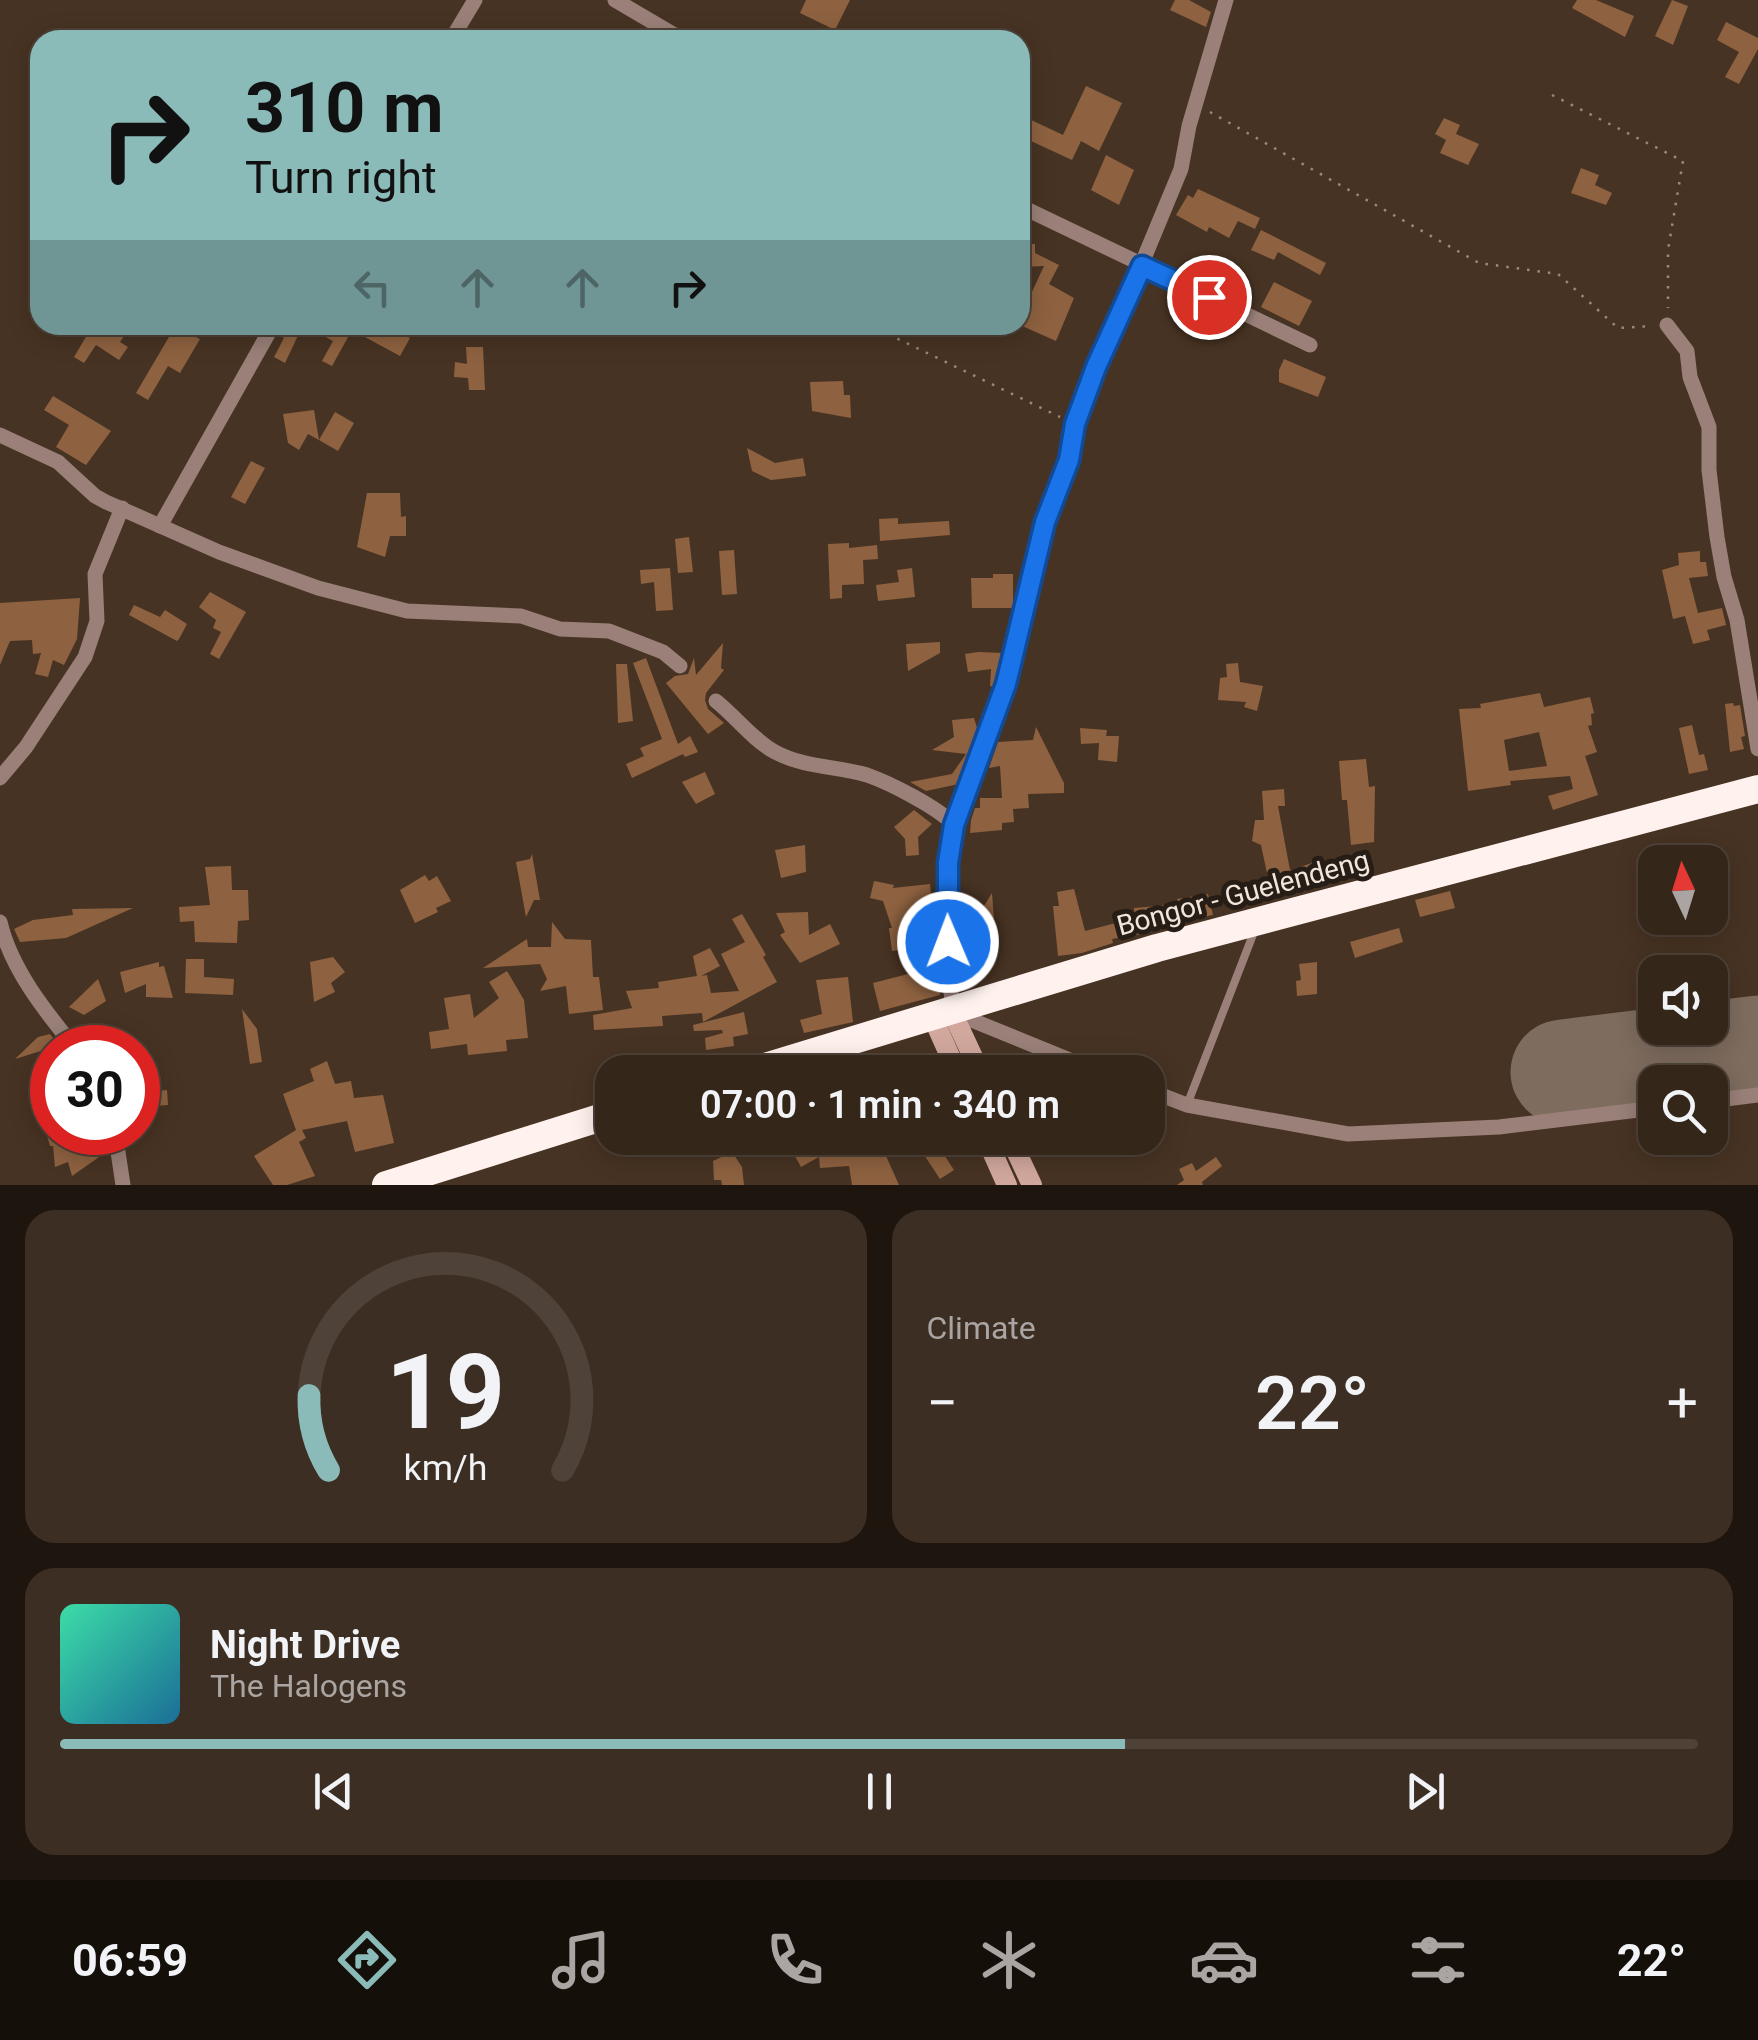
<!DOCTYPE html>
<meta charset="utf-8">
<style>
body{margin:0;font-family:Roboto,sans-serif;background:#3d2e23;color:#f1f3f6;height:100vh;display:flex;flex-direction:column;font-size:38px;white-space:nowrap}
*{box-sizing:border-box;margin:0}
p{font-size:32px;color:#aaa5a2}
.icon{flex:none;width:55px;height:55px;fill:none;stroke:currentColor;stroke-width:2;stroke-linecap:round;stroke-linejoin:round}
.map{position:relative;height:1185px;overflow:hidden}
.drawer{display:flex;flex-direction:column;gap:25px;padding:25px;background:#1d150e;flex:1}
.drawer>*{flex:none}
.banner{position:absolute;left:30px;top:30px;width:1000px;height:305px;border-radius:30px;box-shadow:0 5px 25px #0003,0 0 0 2px #4f4339;background:#8bbbb9;color:#111;overflow:hidden}
.needle{width:65px;rotate:356deg}
.fabs{position:absolute;left:1638px;top:845px;display:grid;gap:20px}
.fabs a{display:grid;place-items:center;width:90px;height:90px;border-radius:20px;background:#35261a;box-shadow:0 5px 25px #0003,0 0 0 2px #4f4339;font-size:50px}
.speed{position:absolute;left:30px;top:1025px;display:flex;gap:20px;font-size:50px;font-weight:700;text-align:center}
.speed>*{display:grid;place-content:center;width:130px;height:130px;border-radius:50%;background:#35261a;box-shadow:0 5px 25px #0003,0 0 0 2px #4f4339;line-height:1}
.speed .limit{border:15px solid #d22;background:#fff;color:#111}
.pin{position:absolute;display:grid;place-items:center;width:85px;height:85px;color:#fff;margin:-42px;border:5px solid #fff;border-radius:50%;box-shadow:0 2px 10px #0007}
.me{position:absolute;width:110px;margin:-55px;rotate:359deg;stroke-linejoin:round;filter:drop-shadow(0 0 8px #0008)}
.turn{display:flex;align-items:center;gap:35px;height:210px;padding:0 50px;font-size:45px}
.turn .icon{width:130px;height:130px;stroke-width:2.5}
.turn b{display:block;font-size:70px;line-height:85px}
.lanes{display:flex;align-items:center;height:95px;padding:0 50px;background:#0003;justify-content:center;gap:50px;direction:ltr}
.lanes .off{opacity:.35}
.big{font-size:75px;font-weight:600;line-height:1.1}
.drawer .tile{flex:1;display:flex;flex-direction:column;justify-content:center;gap:15px;min-width:0;padding:0 35px;border-radius:30px;background:#3d2e23}
.drawer .dial{align-items:center;gap:0}
.dial svg{height:260px;overflow:visible;fill:none;stroke:#4f4339;stroke-width:7;stroke-linecap:round;text-anchor:middle}
.dial text{fill:#f1f3f6;stroke:none}
.song{display:flex;align-items:center;gap:30px}
.cover{width:120px;height:120px;border-radius:15px;background:linear-gradient(135deg,hsl(160 70% 55%),hsl(200 70% 35%))}
.played{height:10px;border-radius:5px;background:linear-gradient(90deg,#8bbbb9 65%,#4f4339 65%)}
.keys{display:flex;justify-content:space-around;direction:ltr}
.heat{display:flex;justify-content:space-between;align-items:center;font-size:55px;direction:ltr}
.drawer .tiles{flex:1;display:grid;gap:25px;grid-template-columns:1fr 1fr}
.tile:last-child{grid-column:span 2}
.trip{position:absolute;left:595px;top:1055px;width:570px;height:100px;border-radius:30px;background:#35261a;box-shadow:0 5px 25px #0003,0 0 0 2px #4f4339;font-weight:600;line-height:100px;text-align:center}
.tabs{display:flex;height:160px;justify-content:space-around;align-items:center;background:#150f0a;color:#aaa5a2}
.tabs .icon{width:70px;height:70px}
.tabs .selected{color:#8bbbb9}
.tabs b{font-size:45px;color:#f1f3f6}
.map>svg:first-child{display:block}
</style>
<div class="map">
<svg width="1758" height="1185" viewBox="0 0 1758 1185">
<rect width="100%" height="100%" fill="#473323"/>
<g fill="none" stroke-linecap="round" stroke-linejoin="round">
<!-- runway -->
<path stroke="#7e6c5e" stroke-width="105" d="M 1563,1072 L 1758,1048"/>
</g>
<!-- building -->
<g fill="#8e6240" fill-rule="evenodd">
<path d="M 806,0 L 850,0 L 835,30 L 800,13 Z"/>
<path d="M 1175,0 L 1189,0 L 1211,12 L 1206,27 L 1170,10 Z"/>
<path d="M 1577,0 L 1596,0 L 1634,16 L 1625,37 L 1572,8 Z"/>
<path d="M 1672,0 L 1688,6 L 1673,45 L 1655,36 Z"/>
<path d="M 1726,22 L 1758,38 L 1758,49 L 1739,84 L 1725,77 L 1739,52 L 1717,40 Z"/>
<path d="M 1086,86 L 1122,103 L 1099,151 L 1081,141 L 1072,160 L 1020,136 L 1025,117 L 1063,135 Z"/>
<path d="M 1444,118 L 1460,125 L 1456,134 L 1479,144 L 1468,165 L 1440,153 L 1446,140 L 1435,134 Z"/>
<path d="M 1106,155 L 1134,170 L 1119,205 L 1091,190 Z"/>
<path d="M 1581,168 L 1599,175 L 1595,185 L 1612,193 L 1606,205 L 1571,193 Z"/>
<path d="M 1198,189 L 1260,218 L 1255,229 L 1238,221 L 1229,238 L 1209,227 L 1207,232 L 1176,215 L 1188,195 L 1193,198 Z"/>
<path d="M 1261,230 L 1326,263 L 1320,275 L 1278,252 L 1274,260 L 1251,250 Z"/>
<path d="M 1035,244 L 1035,253 L 1059,265 L 1049,284 L 1074,298 L 1056,341 L 1020,325 L 1020,305 L 1025,307 L 1044,266 L 1020,267 L 1020,245 Z"/>
<path d="M 1274,282 L 1312,301 L 1299,326 L 1261,307 Z"/>
<path d="M 93,325 L 120,325 L 128,330 L 120,342 L 128,347 L 119,360 L 96,345 L 84,363 L 74,357 Z"/>
<path d="M 176,325 L 193,325 L 188,333 L 200,339 L 180,373 L 168,366 L 148,400 L 136,393 Z"/>
<path d="M 285,325 L 303,325 L 285,363 L 274,357 L 284,338 L 280,336 Z"/>
<path d="M 330,325 L 386,325 L 410,338 L 400,356 L 352,330 L 332,366 L 322,361 L 333,341 L 324,336 Z"/>
<path d="M 466,347 L 483,347 L 485,390 L 469,390 L 468,378 L 454,377 L 455,362 L 467,364 Z"/>
<path d="M 1284,359 L 1326,377 L 1318,397 L 1279,382 L 1279,370 Z"/>
<path d="M 843,381 L 844,395 L 850,395 L 851,418 L 812,411 L 810,382 Z"/>
<path d="M 53,396 L 111,431 L 86,465 L 56,447 L 69,425 L 44,410 Z"/>
<path d="M 314,410 L 319,440 L 308,434 L 299,450 L 288,443 L 283,414 Z"/>
<path d="M 335,412 L 354,423 L 338,451 L 319,440 Z"/>
<path d="M 747,448 L 775,463 L 803,458 L 806,476 L 771,480 L 752,471 Z"/>
<path d="M 251,461 L 265,468 L 245,504 L 231,497 Z"/>
<path d="M 367,493 L 400,493 L 401,517 L 406,516 L 406,536 L 390,536 L 385,557 L 357,547 Z"/>
<path d="M 898,518 L 898,524 L 949,521 L 950,535 L 880,541 L 879,519 Z"/>
<path d="M 689,537 L 693,572 L 678,573 L 675,539 Z"/>
<path d="M 849,543 L 849,548 L 877,545 L 878,559 L 863,560 L 864,584 L 842,585 L 842,598 L 830,599 L 828,544 Z"/>
<path d="M 734,550 L 737,594 L 722,595 L 719,551 Z"/>
<path d="M 1700,551 L 1700,562 L 1706,562 L 1708,576 L 1689,578 L 1698,613 L 1722,608 L 1726,625 L 1707,630 L 1710,640 L 1693,644 L 1685,616 L 1673,619 L 1662,570 L 1679,565 L 1678,553 Z"/>
<path d="M 670,568 L 673,610 L 656,611 L 654,582 L 641,584 L 640,570 Z"/>
<path d="M 912,568 L 915,597 L 878,601 L 876,585 L 899,582 L 897,570 Z"/>
<path d="M 993,574 L 1013,574 L 1013,608 L 972,608 L 971,578 L 993,578 Z"/>
<path d="M 210,592 L 246,612 L 219,659 L 210,654 L 221,632 L 213,628 L 216,620 L 199,607 Z"/>
<path d="M 80,598 L 77,639 L 64,665 L 53,660 L 48,677 L 35,674 L 41,653 L 33,654 L 32,640 L 10,641 L 0,665 L 0,603 Z"/>
<path d="M 134,605 L 160,617 L 165,610 L 187,624 L 179,639 L 177,641 L 129,615 Z"/>
<path d="M 940,642 L 940,653 L 908,671 L 906,644 Z"/>
<path d="M 723,643 L 721,668 L 724,670 L 706,693 L 705,700 L 708,709 L 724,723 L 708,734 L 666,683 L 675,676 L 688,674 L 694,658 L 696,675 Z"/>
<path d="M 978,652 L 1002,653 L 993,687 L 990,686 L 991,669 L 968,672 L 965,654 Z"/>
<path d="M 646,658 L 678,744 L 690,736 L 698,752 L 685,757 L 683,754 L 632,778 L 626,764 L 644,756 L 640,748 L 662,739 L 633,663 Z"/>
<path d="M 1238,663 L 1240,682 L 1263,686 L 1257,711 L 1244,707 L 1246,702 L 1218,700 L 1220,678 L 1227,677 L 1226,664 Z"/>
<path d="M 616,664 L 627,664 L 633,721 L 618,723 Z"/>
<path d="M 1540,693 L 1544,707 L 1590,697 L 1594,713 L 1591,714 L 1592,725 L 1588,726 L 1597,752 L 1585,756 L 1598,795 L 1553,810 L 1548,796 L 1573,789 L 1570,776 L 1510,781 L 1511,785 L 1468,791 L 1459,709 L 1481,708 L 1480,704 ZM 1539,732 L 1547,766 L 1509,771 L 1504,740 Z"/>
<path d="M 1733,703 L 1734,706 L 1740,705 L 1745,736 L 1741,737 L 1744,749 L 1730,752 L 1725,704 Z"/>
<path d="M 974,718 L 978,731 L 959,784 L 926,791 L 910,782 L 952,774 L 966,754 L 932,750 L 954,737 L 952,720 Z"/>
<path d="M 1692,725 L 1699,755 L 1704,754 L 1708,770 L 1689,774 L 1679,728 Z"/>
<path d="M 1036,727 L 1064,783 L 1064,793 L 1028,794 L 1029,808 L 1013,809 L 1014,822 L 1002,823 L 1002,830 L 970,833 L 971,820 L 975,808 L 980,808 L 980,798 L 1002,798 L 1000,766 L 989,768 L 998,742 L 1033,740 Z"/>
<path d="M 1080,728 L 1107,730 L 1106,736 L 1119,736 L 1117,762 L 1098,760 L 1099,743 L 1081,744 Z"/>
<path d="M 1366,759 L 1369,787 L 1375,786 L 1374,842 L 1351,845 L 1347,800 L 1342,800 L 1339,761 Z"/>
<path d="M 705,772 L 715,794 L 696,804 L 682,782 Z"/>
<path d="M 1284,789 L 1285,806 L 1278,806 L 1290,870 L 1322,860 L 1326,875 L 1284,887 L 1283,883 L 1270,887 L 1261,845 L 1252,841 L 1255,820 L 1264,820 L 1262,791 Z"/>
<path d="M 914,810 L 932,824 L 918,837 L 919,855 L 906,856 L 905,839 L 894,827 Z"/>
<path d="M 805,845 L 806,872 L 781,878 L 775,850 Z"/>
<path d="M 532,854 L 540,900 L 534,900 L 526,917 L 516,862 L 530,859 Z"/>
<path d="M 231,866 L 232,890 L 248,890 L 249,920 L 238,921 L 237,943 L 195,942 L 194,921 L 180,922 L 179,907 L 210,905 L 205,867 Z"/>
<path d="M 425,875 L 429,881 L 437,876 L 451,901 L 436,908 L 438,912 L 415,923 L 400,890 Z"/>
<path d="M 874,881 L 894,885 L 893,888 L 930,884 L 936,946 L 892,951 L 889,928 L 892,928 L 883,901 L 870,898 Z"/>
<path d="M 1074,889 L 1085,931 L 1135,918 L 1134,908 L 1159,906 L 1178,902 L 1177,899 L 1208,894 L 1213,915 L 1147,927 L 1147,933 L 1112,939 L 1113,943 L 1082,953 L 1058,956 L 1053,906 L 1059,906 L 1057,892 Z"/>
<path d="M 1450,891 L 1455,908 L 1420,917 L 1415,900 Z"/>
<path d="M 992,893 L 995,933 L 981,934 L 978,935 L 978,941 L 967,942 L 966,936 L 960,937 L 959,910 L 982,909 Z"/>
<path d="M 133,908 L 66,938 L 20,942 L 14,929 L 33,920 L 73,915 L 72,909 Z"/>
<path d="M 808,912 L 809,935 L 830,924 L 840,944 L 800,963 L 780,935 L 785,932 L 776,913 Z"/>
<path d="M 742,914 L 766,955 L 763,957 L 777,982 L 703,1022 L 702,1013 L 662,1016 L 663,1026 L 594,1030 L 593,1015 L 632,1008 L 626,991 L 659,988 L 658,982 L 697,976 L 693,956 L 710,948 L 720,966 L 701,976 L 707,975 L 711,993 L 739,991 L 721,954 L 745,942 L 732,919 Z"/>
<path d="M 552,922 L 565,939 L 591,940 L 593,977 L 599,977 L 603,1010 L 569,1014 L 566,986 L 540,991 L 547,979 L 540,964 L 483,968 L 527,939 L 528,947 L 551,947 Z"/>
<path d="M 1399,928 L 1403,942 L 1355,958 L 1350,942 Z"/>
<path d="M 333,957 L 345,972 L 331,983 L 335,992 L 314,1002 L 310,962 Z"/>
<path d="M 186,959 L 204,959 L 204,977 L 234,979 L 233,995 L 185,993 Z"/>
<path d="M 159,962 L 159,967 L 164,966 L 173,998 L 146,997 L 146,984 L 125,993 L 120,972 Z"/>
<path d="M 1317,962 L 1317,994 L 1297,996 L 1296,981 L 1301,980 L 1299,964 Z"/>
<path d="M 939,966 L 940,995 L 880,1011 L 873,983 Z"/>
<path d="M 507,971 L 524,1000 L 528,1038 L 506,1040 L 507,1051 L 468,1055 L 467,1044 L 431,1049 L 429,1032 L 449,1029 L 444,998 L 470,994 L 474,1018 L 499,998 L 489,982 Z"/>
<path d="M 848,977 L 853,1022 L 804,1033 L 800,1020 L 822,1014 L 816,980 Z"/>
<path d="M 98,979 L 106,1001 L 84,1015 L 69,1007 Z"/>
<path d="M 242,1009 L 257,1029 L 262,1062 L 250,1064 Z"/>
<path d="M 744,1012 L 748,1034 L 733,1037 L 734,1046 L 706,1050 L 705,1038 L 723,1033 L 722,1030 L 694,1031 L 693,1025 Z"/>
<path d="M 50,1034 L 59,1046 L 52,1048 L 52,1079 L 50,1080 L 41,1051 L 15,1059 L 38,1037 Z"/>
<path d="M 327,1061 L 335,1084 L 351,1081 L 354,1098 L 383,1095 L 394,1143 L 355,1152 L 347,1121 L 302,1130 L 306,1138 L 299,1142 L 315,1176 L 287,1185 L 273,1185 L 254,1156 L 296,1130 L 283,1094 L 314,1081 L 310,1069 Z"/>
<path d="M 138,1078 L 156,1078 L 157,1091 L 167,1090 L 168,1105 L 138,1107 Z"/>
<path d="M 46,1132 L 87,1132 L 102,1155 L 72,1176 L 68,1162 L 55,1167 L 53,1146 L 50,1146 Z"/>
<path d="M 785,1138 L 878,1138 L 899,1185 L 852,1185 L 849,1166 L 820,1168 L 819,1157 L 801,1167 Z"/>
<path d="M 913,1138 L 933,1138 L 954,1170 L 940,1179 Z"/>
<path d="M 732,1152 L 742,1167 L 744,1185 L 722,1185 L 721,1180 L 714,1180 L 713,1161 Z"/>
<path d="M 1216,1157 L 1222,1166 L 1202,1182 L 1203,1185 L 1177,1185 L 1184,1180 L 1179,1169 L 1192,1163 L 1196,1171 Z"/>
</g>
<g fill="none" stroke-linecap="round" stroke-linejoin="round">
<!-- path -->
<g stroke="#9a8a7d" stroke-width="2.5" stroke-dasharray="2.5 8" stroke-linecap="butt">
<path d="M 1552,95 L 1683,161 L 1668,250 L 1668,308"/>
<path d="M 1210,112 L 1479,263 L 1558,274 L 1618,328 L 1652,326"/>
<path d="M 869,325 L 1060,417"/>
</g>
<!-- lane -->
<path stroke="#9a8079" stroke-width="8" d="M 1187,1105 L 1254,932"/>
<!-- street -->
<g stroke="#9a8079" stroke-width="15">
<path d="M 615,0 L 683,40"/>
<path d="M 451,40 L 475,0"/>
<path d="M 1020,206 L 1310,345"/>
<path d="M 1667,325 L 1687,351 L 1690,377 L 1709,427 L 1709,470 L 1717,537 L 1724,577 L 1737,620 L 1758,749"/>
<path d="M 0,435 L 58,462 L 95,496 L 106,502 L 219,552 L 318,588 L 407,611 L 521,616 L 560,629 L 609,631 L 663,652 L 680,666"/>
<path d="M 160,526 L 273,325"/>
<path d="M 716,701 C 736,717 753,740 775,752 C 805,768 836,766 867,775 C 890,783 939,808 954,825"/>
<path d="M 0,778 L 26,747 L 85,657 L 97,621 L 95,574 L 122,508"/>
<path d="M 0,922 C 11,969 45,1011 75,1048"/>
<path d="M 1099,1072 L 952,1012 L 948,906 L 951,842 L 1006,684 L 1045,522 L 1069,460 L 1075,425 L 1181,169 L 1189,126 L 1226,0"/>
<path d="M 1148,1090 L 1187,1105 L 1348,1134 L 1499,1127 L 1655,1108"/>
<path d="M 1710,1101 L 1758,1095"/>
<path d="M 115,1132 L 123,1185"/>
</g>
<!-- secondary -->
<g stroke="#d2a89d" stroke-width="20">
<path d="M 952,1012 L 980,1072"/>
<path d="M 933,1018 L 957,1072"/>
<path d="M 986,1138 L 1007,1185"/>
<path d="M 1010,1138 L 1032,1185"/>
</g>
<!-- highway -->
<g stroke="#fff2ee" stroke-width="28">
<path d="M 748,1072 L 1157,948 L 1758,789"/>
<path d="M 386,1185 L 612,1114"/>
</g>
</g>
<g fill="none" stroke-linecap="round" stroke-linejoin="round">
<defs>
<path id="route" d="M 948,942 L 948,863 L 954,825 L 1006,684 L 1045,522 L 1069,460 L 1075,424 L 1096,367 L 1142,266 L 1209,297"/>
</defs>
<!-- route casing -->
<use href="#route" stroke="#114b97" stroke-width="25"/>
<!-- route -->
<use href="#route" stroke="#1a73e8" stroke-width="18"/>
</g>
<g text-anchor="middle" dominant-baseline="central" stroke-width="10" stroke-linejoin="round" paint-order="stroke">
<!-- street labels -->
<g font-size="28" fill="#f2e5db" stroke="#261d16">
<text transform="translate(1243 893) rotate(-15)">Bongor - Guelendeng</text>
</g>
</g>
</svg>
<div class="fabs">
<a><svg class="needle" viewBox="-14 -14 28 28"><path d="M0-13l5 13h-10z" fill="#e53935"/><path d="M0 13l5-13h-10z" fill="#aaa5a2"/></svg></a>
<a><svg class="icon" aria-label="sound" viewBox="0 0 24 24"><path d="M4 9h4l5-4v14l-5-4H4zM17 9q2 3 0 6"/></svg></a>
<a><svg class="icon" aria-label="search" viewBox="0 0 24 24"><circle cx="10" cy="10" r="6"/><path d="M15 15l6 6"/></svg></a>
</div>
<div class="speed"><div class="limit">30</div></div>
<div class="pin" style="left:1209px;top:297px;background:#d93025"><svg class="icon" aria-label="arrive" viewBox="0 0 24 24"><path d="M6 21V4h12l-3 4 3 4H6"/></svg></div>
<svg class="me" style="left:948px;top:942px" viewBox="-20 -20 40 40"><circle r="17" fill="#1a73e8" stroke="#fff" stroke-width="3"/><path d="M0-11L8 9 0 5-8 9z" fill="#fff"/></svg>
<div class="trip">07:00 · 1 min · 340 m</div>
<div class="banner">
<div class="turn"><svg class="icon" aria-label="right" viewBox="0 0 24 24"><path d="M7 20v-9h11M14 6l5 5-5 5"/></svg><div><b>310 m</b>Turn right</div></div>
<div class="lanes"><svg class="icon off" aria-label="left" viewBox="0 0 24 24"><path d="M17 20v-9H6M10 6l-5 5 5 5"/></svg><svg class="icon off" aria-label="ahead" viewBox="0 0 24 24"><path d="M12 20V5M6 11l6-6 6 6"/></svg><svg class="icon off" aria-label="ahead" viewBox="0 0 24 24"><path d="M12 20V5M6 11l6-6 6 6"/></svg><svg class="icon" aria-label="right" viewBox="0 0 24 24"><path d="M7 20v-9h11M14 6l5 5-5 5"/></svg></div>
</div>
</div>
<section class="drawer">
<div class="tiles">
<div class="tile dial"><svg viewBox="0 0 100 80">
<path d="M14 69A42 42 0 1 1 86 69"/>
<path d="M14 69A42 42 0 0 1 8 46" stroke="#8bbbb9"/>
<text x="50" y="56" font-size="32" font-weight="700">19</text>
<text x="50" y="72" font-size="11">km/h</text>
</svg></div>
<div class="tile"><p>Climate</p>
<div class="heat"><a>−</a><b class="big">22°</b><a>+</a></div>
</div>
<div class="tile">
<div class="song"><i class="cover"></i><div><b>Night Drive</b><p>The Halogens</p></div></div>
<div class="played"></div>
<div class="keys"><svg class="icon" aria-label="previous" viewBox="0 0 24 24"><path d="M18 5L8 12l10 7zM5 5v14"/></svg><svg class="icon" aria-label="pause" viewBox="0 0 24 24"><path d="M8 5v14M16 5v14"/></svg><svg class="icon" aria-label="next" viewBox="0 0 24 24"><path d="M6 5l10 7-10 7zM19 5v14"/></svg></div>
</div>
</div>
</section>
<nav class="tabs">
<b>06:59</b>
<svg class="icon selected" aria-label="directions" viewBox="0 0 24 24"><path d="M12 3l9 9-9 9-9-9zM9 14v-3h6M13 9l2 2-2 2"/></svg>
<svg class="icon" aria-label="music" viewBox="0 0 24 24"><path d="M9 18V5l10-2v13"/><circle cx="6" cy="18" r="3"/><circle cx="16" cy="16" r="3"/></svg>
<svg class="icon" aria-label="phone" viewBox="0 0 24 24"><path d="M5 4h4l2 5-3 2q2 4 5 5l2-3 5 2v4C11 20 4 13 5 4z"/></svg>
<svg class="icon" aria-label="climate" viewBox="0 0 24 24"><path d="M12 3v18M4 7l16 10M4 17L20 7"/></svg>
<svg class="icon" aria-label="car" viewBox="0 0 24 24"><path d="M5 17H2v-5l4-1 3-4h7l3 4 3 1v5h-3M9 17h6M6 11h13"/><circle cx="7" cy="17" r="2"/><circle cx="17" cy="17" r="2"/></svg>
<svg class="icon" aria-label="filters" viewBox="0 0 24 24"><path d="M4 7h16M4 17h16"/><circle cx="9" cy="7" r="2"/><circle cx="15" cy="17" r="2"/></svg>
<b>22°</b>
</nav>
